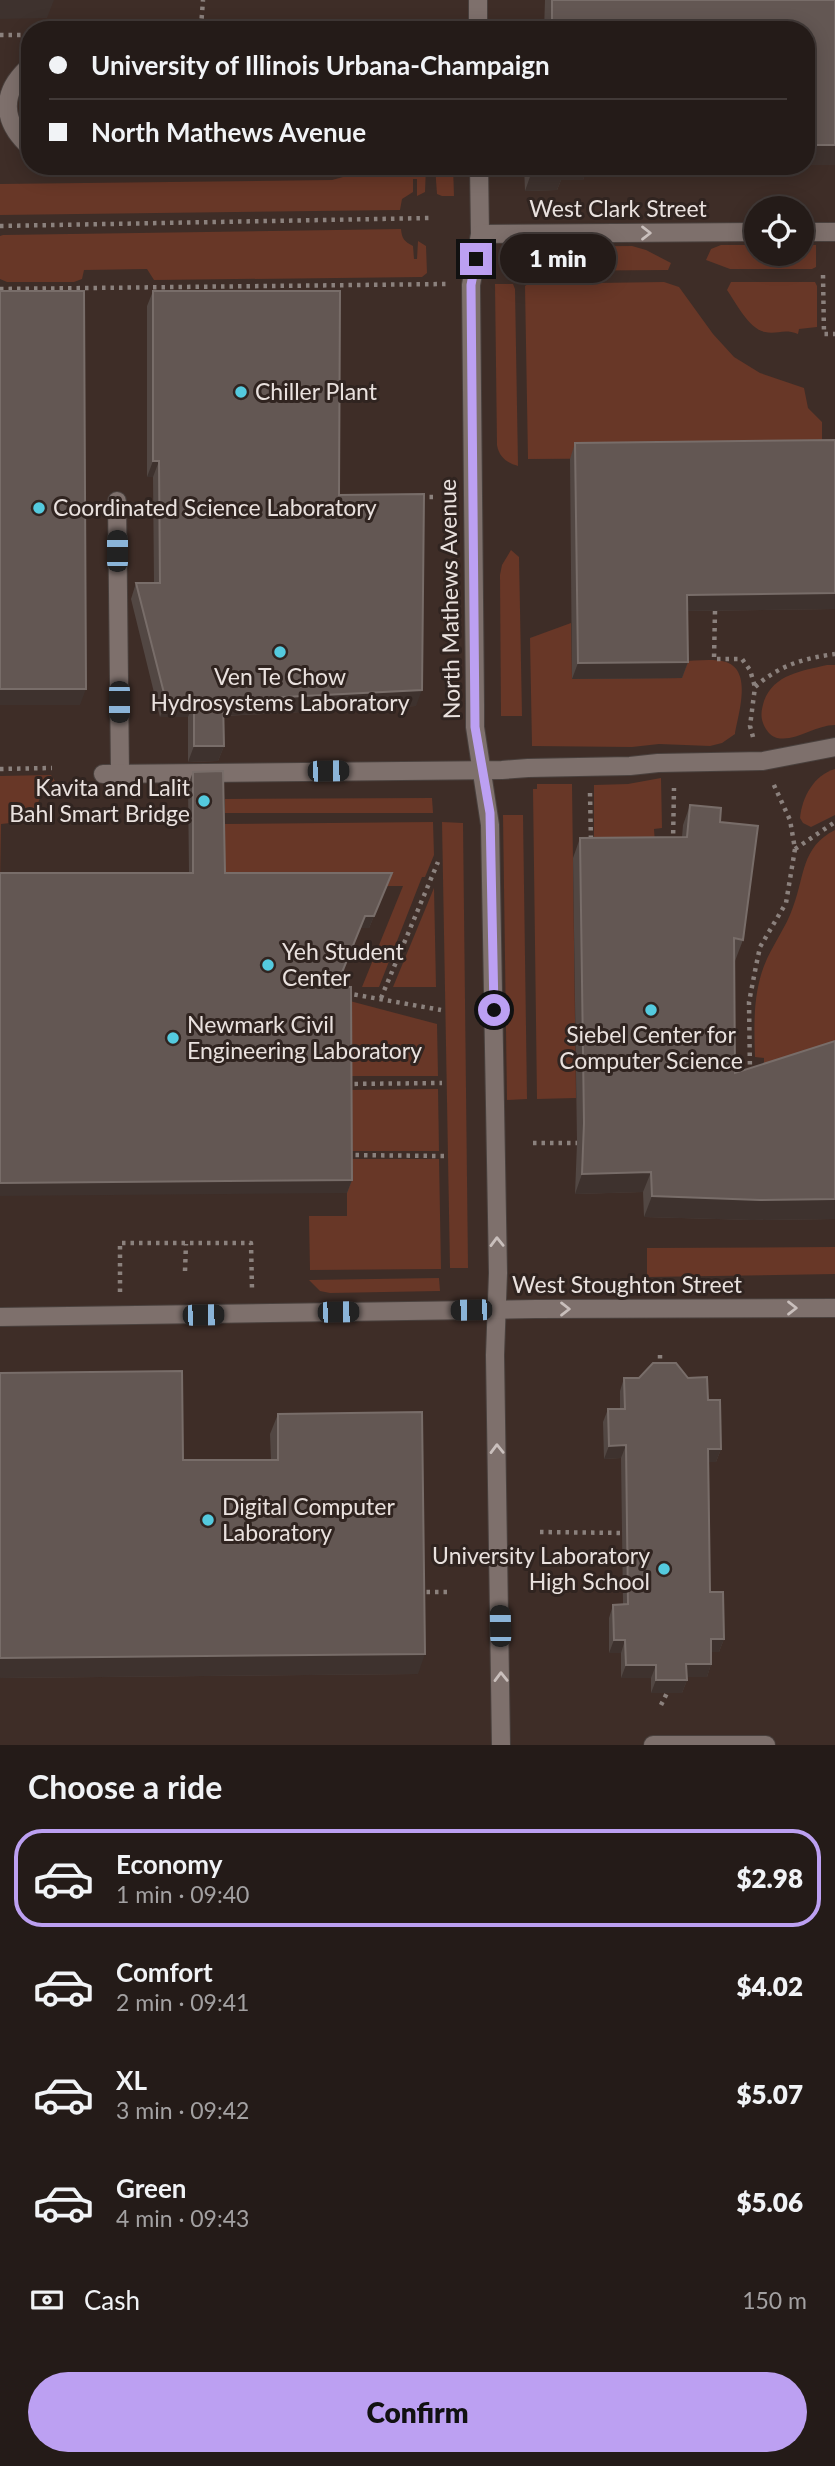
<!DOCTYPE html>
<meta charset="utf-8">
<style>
:root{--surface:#241b18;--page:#302825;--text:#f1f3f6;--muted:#a3a1a2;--line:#413937;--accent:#bca0f2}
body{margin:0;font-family:Lato,sans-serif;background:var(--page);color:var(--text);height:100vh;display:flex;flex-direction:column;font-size:26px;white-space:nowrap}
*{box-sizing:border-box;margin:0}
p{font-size:23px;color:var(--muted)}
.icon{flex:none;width:38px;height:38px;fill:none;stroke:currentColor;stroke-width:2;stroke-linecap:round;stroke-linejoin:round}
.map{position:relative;height:1745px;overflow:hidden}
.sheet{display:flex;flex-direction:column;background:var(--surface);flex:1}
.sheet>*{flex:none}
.banner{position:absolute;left:21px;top:21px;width:794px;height:154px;border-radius:28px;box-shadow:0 4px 18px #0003,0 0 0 2px var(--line);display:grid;align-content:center;height:154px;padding:0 28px;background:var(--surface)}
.buttons{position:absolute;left:744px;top:196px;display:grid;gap:14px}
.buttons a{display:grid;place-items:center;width:70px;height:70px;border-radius:50%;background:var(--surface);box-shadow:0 4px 18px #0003,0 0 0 2px var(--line);font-size:35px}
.end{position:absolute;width:32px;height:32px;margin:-16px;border:9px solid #bca0f2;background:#111;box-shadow:0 0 0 4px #111}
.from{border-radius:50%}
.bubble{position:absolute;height:49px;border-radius:24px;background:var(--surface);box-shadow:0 4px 18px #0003,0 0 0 2px var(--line);font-size:23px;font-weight:800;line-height:49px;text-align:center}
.car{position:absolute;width:21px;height:42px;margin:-21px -10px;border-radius:9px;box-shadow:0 0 5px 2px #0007;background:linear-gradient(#222 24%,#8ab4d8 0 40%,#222 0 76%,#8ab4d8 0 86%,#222 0)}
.banner b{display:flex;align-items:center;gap:24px;height:66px;font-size:26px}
.banner b+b{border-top:2px solid var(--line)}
.banner i{width:18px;height:18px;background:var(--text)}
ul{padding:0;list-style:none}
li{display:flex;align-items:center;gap:21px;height:98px;margin:0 14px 10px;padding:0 14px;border:4px solid transparent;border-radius:28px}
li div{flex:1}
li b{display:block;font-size:26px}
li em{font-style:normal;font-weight:800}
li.active{border-color:var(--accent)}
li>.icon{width:63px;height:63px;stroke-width:1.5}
h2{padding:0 28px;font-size:32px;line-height:84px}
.pay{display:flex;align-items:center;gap:18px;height:77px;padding:0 28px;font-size:26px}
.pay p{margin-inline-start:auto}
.primary-button{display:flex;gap:14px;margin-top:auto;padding:14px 28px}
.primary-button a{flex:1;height:80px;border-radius:42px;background:var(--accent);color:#111;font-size:28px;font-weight:800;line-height:80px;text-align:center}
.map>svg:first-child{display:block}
</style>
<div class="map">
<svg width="835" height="1745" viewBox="0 0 835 1745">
<rect width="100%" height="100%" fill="#302420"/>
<path fill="#3e2d27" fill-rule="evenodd" d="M 0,0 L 835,0 L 835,1745 L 0,1745 ZM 30,30 L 807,30 L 807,166 L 30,166 ZM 756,208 L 802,208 L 802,254 L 756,254 Z"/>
<g fill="#683727">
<path d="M 365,166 L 426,166 L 425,192 L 417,196 L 417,179 L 413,179 L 413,192 L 402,199 L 400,210 L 0,215 L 0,184 L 332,180 L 354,174 Z"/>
<path d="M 435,166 L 453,166 L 454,196 L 442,196 L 437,194 Z"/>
<path d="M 401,229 C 402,239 404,241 413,246 L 414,259 L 417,259 L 418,241 L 426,246 L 427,273 L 422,277 L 154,280 L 147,269 L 84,270 L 82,279 L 74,282 L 7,282 L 0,279 L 0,236 L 3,235 Z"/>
<path d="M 721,245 L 756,245 L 756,254 L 802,254 L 802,245 L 816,245 L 816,267 L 812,269 L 730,269 L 706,260 L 711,249 Z"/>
<path d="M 632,246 L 646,250 L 671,263 L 668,270 L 529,271 L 524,266 L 524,247 Z"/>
<path d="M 664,282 L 679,287 L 713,334 L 734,357 L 760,373 L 804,388 L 808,408 L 822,422 L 822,457 L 528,459 L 525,286 L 528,284 Z"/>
<path d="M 731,282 L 815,282 L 817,286 L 817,327 L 799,329 L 798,334 C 783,328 777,335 765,332 C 749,329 736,303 727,290 Z"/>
<path d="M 495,284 L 513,284 L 515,289 L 518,466 C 507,463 499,457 497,445 Z"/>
<path d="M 511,550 L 519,557 L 522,716 L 501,716 L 500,575 L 502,565 Z"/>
<path d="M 571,623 L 572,679 L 681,678 L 681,661 C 695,661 713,658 726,662 C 753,671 738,715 735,734 L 722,743 L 710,746 L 659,744 L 632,747 L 532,746 L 530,638 Z"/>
<path d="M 827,665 L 835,665 L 835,725 C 815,725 796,742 777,738 C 770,736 765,729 763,723 C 760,715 762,708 764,701 C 774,674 802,671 827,665 Z"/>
<path d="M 835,769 L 835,815 L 811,827 L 803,823 L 800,818 C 802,797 814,775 835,769 Z"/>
<path d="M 51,775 L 55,781 C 38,789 40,807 29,821 L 1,824 L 0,886 L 0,776 Z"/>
<path d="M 661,778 L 662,828 L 654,829 L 655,844 L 594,843 L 594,785 L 628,784 Z"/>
<path d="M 537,784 L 572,784 L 576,1098 L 537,1099 L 533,789 L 537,789 Z"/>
<path d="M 432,798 L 433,813 L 225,813 L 225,799 Z"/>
<path d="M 503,815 L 523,815 L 527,1099 L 507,1100 Z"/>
<path d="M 433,822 L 434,855 L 425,877 L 422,877 L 379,987 L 362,987 L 403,886 L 225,886 L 225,824 Z"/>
<path d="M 442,822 L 463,823 L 468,1268 L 450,1268 Z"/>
<path d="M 835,830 L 835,1059 L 764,1084 L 764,1058 L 755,1057 C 754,1026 753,995 764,966 C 772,945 786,928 793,907 C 805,876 801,847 835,830 Z"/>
<path d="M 434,888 L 436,987 L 393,987 Z"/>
<path d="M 346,1000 L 437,1024 L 438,1076 L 346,1076 Z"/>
<path d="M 438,1089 L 439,1151 L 347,1151 L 346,1090 Z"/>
<path d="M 347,1159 L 439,1159 L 441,1269 L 310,1270 L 309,1216 L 347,1216 Z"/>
<path d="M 835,1247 L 835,1274 L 647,1277 L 647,1248 Z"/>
<path d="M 439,1278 L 440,1291 L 330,1293 L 320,1291 L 309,1280 Z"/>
</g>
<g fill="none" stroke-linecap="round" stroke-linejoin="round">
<g stroke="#49403d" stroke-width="20">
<g id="minor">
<path d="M 478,0 L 478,30"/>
<path d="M 30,66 C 0,92 1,121 30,147"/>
<path d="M 479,166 L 480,234 L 471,285 L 475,704 L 475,727 L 490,825 L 498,1273 L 495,1355 L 501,1745"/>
<path d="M 802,232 L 835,232"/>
<path d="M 480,234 L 756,232"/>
<path d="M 117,501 L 120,773"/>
<path d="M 103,774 L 502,770 L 528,768 L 630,766 L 658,763 L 763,761 L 835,747"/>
<path d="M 0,1317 L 536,1309 L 835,1308"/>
<path d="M 653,1745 L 766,1745"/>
</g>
</g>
<g stroke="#8b817d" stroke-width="4.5" stroke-dasharray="3.5 5" stroke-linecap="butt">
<path d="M 201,27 L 203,0"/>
<path d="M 152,30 L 201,27 L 339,30"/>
<path d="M 339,30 L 429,27"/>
<path d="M 0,35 L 30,35"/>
<path d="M 0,226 L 431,218"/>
<path d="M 823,275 L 824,334 L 835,334"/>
<path d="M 0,289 L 446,284"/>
<path d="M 421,497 L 437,497"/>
<path d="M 715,611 L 714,659 L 742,659 L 750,670 L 755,687"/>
<path d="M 753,737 L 750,726 L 755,687 C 778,666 804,658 835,654"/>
<path d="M 0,769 L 52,768"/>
<path d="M 590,793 L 591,843"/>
<path d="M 673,842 L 674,788"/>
<path d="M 795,849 L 835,822"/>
<path d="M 346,993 L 441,1010"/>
<path d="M 381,998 L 438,862"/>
<path d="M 750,1073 L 749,1002 L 756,966 L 760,947 L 786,903 L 795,849 L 790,820 L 773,783"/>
<path d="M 346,1084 L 442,1083"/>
<path d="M 533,1143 L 577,1143"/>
<path d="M 347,1155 L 444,1156"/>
<path d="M 185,1271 L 186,1244"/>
<path d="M 120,1292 L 120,1243 L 251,1243 L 252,1289"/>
<path d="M 660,1355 L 660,1368"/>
<path d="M 540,1532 L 622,1533"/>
<path d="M 418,1592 L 449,1592"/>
<path d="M 661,1705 L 667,1693"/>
</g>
<use href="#minor" stroke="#7e706c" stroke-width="18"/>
</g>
<g fill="#524743">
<path d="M 545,0 L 835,0 L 835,165 L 807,165 L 807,30 L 544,30 Z"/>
<path d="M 524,166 L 588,166 L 583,180 L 561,180 L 557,190 L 525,191 Z"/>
<path d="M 153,291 L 339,495 L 416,706 L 224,716 L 224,746 L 218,761 L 188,762 L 188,717 L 160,717 L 131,599 L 136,583 L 154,583 L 153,477 L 147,477 L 147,306 Z"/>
<path d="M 835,440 L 835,609 L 687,611 L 688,662 L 682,678 L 572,679 L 570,459 L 575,443 Z"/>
<path d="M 193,772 L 225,873 L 392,873 L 369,928 L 360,928 L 336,987 L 352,1180 L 347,1193 L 189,873 L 188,785 Z"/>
<path d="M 690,805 L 720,822 L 743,940 L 735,961 L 734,960 L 735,1073 L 835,1041 L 835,1219 L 753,1220 L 644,1217 L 643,1192 L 575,1194 L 577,1143 L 573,858 L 580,838 L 682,837 L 683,825 Z"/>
<path d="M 0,1373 L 183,1460 L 271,1460 L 270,1434 L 278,1414 L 418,1674 L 0,1678 Z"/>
<path d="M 624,1378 L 708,1400 L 721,1449 L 716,1462 L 709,1462 L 710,1592 L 724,1639 L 719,1652 L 711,1652 L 711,1664 L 707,1677 L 687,1677 L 687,1680 L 682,1693 L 651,1693 L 651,1678 L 621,1678 L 621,1653 L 609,1653 L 609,1618 L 613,1605 L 623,1604 L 621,1458 L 604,1459 L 603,1422 L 608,1409 L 620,1409 L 620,1391 Z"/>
</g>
<g fill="#3e322e">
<path d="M 0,0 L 54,0 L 47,18 L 0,19 Z"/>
<rect x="807" y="145" width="28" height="20"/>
<path d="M 562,166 L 588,166 L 583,180 L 561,180 L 557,190 L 525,191 L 532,171 Z"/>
<path d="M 153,461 L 159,461 L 153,477 L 147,477 Z"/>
<path d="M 835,593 L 835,609 L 681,611 L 687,595 Z"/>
<path d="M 688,662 L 682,678 L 572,679 L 578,663 Z"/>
<path d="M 0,689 L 86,689 L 80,705 L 0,705 Z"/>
<path d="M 422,690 L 416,706 L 218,716 L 223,700 Z"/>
<path d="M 166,701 L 194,701 L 188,717 L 160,717 Z"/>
<path d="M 194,746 L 224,746 L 218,761 L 188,762 Z"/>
<path d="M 392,873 L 369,928 L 360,928 L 365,916 Z"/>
<path d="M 651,1172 L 643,1192 L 575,1194 L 582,1174 Z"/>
<path d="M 352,1180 L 347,1193 L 0,1196 L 0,1183 Z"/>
<path d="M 652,1196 L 835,1199 L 835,1219 L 753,1220 L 644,1217 Z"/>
<path d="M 626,1445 L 621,1458 L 604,1459 L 609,1446 Z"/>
<path d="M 708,1449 L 721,1449 L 716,1462 L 704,1462 Z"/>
<path d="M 711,1639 L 724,1639 L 719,1652 L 707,1652 Z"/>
<path d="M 614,1640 L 625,1640 L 621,1653 L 609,1653 Z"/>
<path d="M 425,1654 L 418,1674 L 0,1678 L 0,1658 Z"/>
<path d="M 686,1664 L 711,1664 L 707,1677 L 682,1677 Z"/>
<path d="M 626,1665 L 656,1665 L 651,1678 L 621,1678 Z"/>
<path d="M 656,1680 L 687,1680 L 682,1693 L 651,1693 Z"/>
</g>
<g fill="#635753" stroke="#786d69" stroke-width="2">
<path d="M 552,0 L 835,0 L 835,145 L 807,145 L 807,30 L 552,30 Z"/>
<path d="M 532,166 L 564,166 L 565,170 L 532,171 Z"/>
<path d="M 0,291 L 84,291 L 86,689 L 0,689 Z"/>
<path d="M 153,291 L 340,291 L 339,495 L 424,494 L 422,690 L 223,700 L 224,746 L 194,746 L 194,701 L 166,701 L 136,583 L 160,583 L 159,461 L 153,461 Z"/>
<path d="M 835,440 L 835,593 L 687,595 L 688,662 L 578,663 L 575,443 Z"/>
<path d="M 223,771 L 225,873 L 392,873 L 374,916 L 365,916 L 336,987 L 351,987 L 352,1180 L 0,1183 L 0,873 L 193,873 L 193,772 Z"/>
<path d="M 690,805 L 721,808 L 720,822 L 758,826 L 743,940 L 734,938 L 735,1073 L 835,1041 L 835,1199 L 760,1200 L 652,1196 L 651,1172 L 582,1174 L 584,1123 L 580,838 L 687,837 Z"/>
<path d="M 653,1363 L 676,1363 L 688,1378 L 707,1377 L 708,1400 L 720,1400 L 721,1449 L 708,1449 L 710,1592 L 723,1592 L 724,1639 L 711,1639 L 711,1664 L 686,1664 L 687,1680 L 656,1680 L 656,1665 L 626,1665 L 625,1640 L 614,1640 L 613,1605 L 628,1604 L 626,1445 L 609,1446 L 608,1409 L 625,1409 L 624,1378 L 639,1378 Z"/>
<path d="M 182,1371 L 183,1460 L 278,1460 L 278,1414 L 422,1412 L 425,1654 L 0,1658 L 0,1373 Z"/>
</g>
<defs><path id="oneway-chevron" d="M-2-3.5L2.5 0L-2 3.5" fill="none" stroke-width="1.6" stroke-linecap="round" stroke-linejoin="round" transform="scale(1.75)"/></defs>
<g stroke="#c9bfbc">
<use href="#oneway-chevron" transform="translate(646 233)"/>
<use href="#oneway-chevron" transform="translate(497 1242) rotate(-91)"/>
<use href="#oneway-chevron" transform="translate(792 1308)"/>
<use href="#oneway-chevron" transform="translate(565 1309)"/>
<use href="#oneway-chevron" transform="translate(497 1449) rotate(-91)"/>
<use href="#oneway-chevron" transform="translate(501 1677) rotate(-91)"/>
</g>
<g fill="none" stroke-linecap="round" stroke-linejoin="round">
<path stroke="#bca0f2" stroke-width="9" d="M 476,259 L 471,285 L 475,727 L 490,813 L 494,1010"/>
</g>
<g fill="#54cade" stroke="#302420" stroke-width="2.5">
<circle cx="241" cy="392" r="7"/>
<circle cx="39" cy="508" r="7"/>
<circle cx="280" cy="652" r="7"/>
<circle cx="204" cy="801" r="7"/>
<circle cx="268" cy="965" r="7"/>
<circle cx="651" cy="1010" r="7"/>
<circle cx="173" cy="1038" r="7"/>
<circle cx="208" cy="1520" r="7"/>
<circle cx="664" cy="1569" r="7"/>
</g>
<g text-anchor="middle" stroke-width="6" stroke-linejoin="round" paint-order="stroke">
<g font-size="23" fill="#e9e1de" stroke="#302420">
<text x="618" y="217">West Clark Street</text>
<text transform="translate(450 599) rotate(-91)" y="8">North Mathews Avenue</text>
<text x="627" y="1293">West Stoughton Street</text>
</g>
<g font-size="23" fill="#e9e1de" stroke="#302420" text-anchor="start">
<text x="255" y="400">Chiller Plant</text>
<text x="53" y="516">Coordinated Science Laboratory</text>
<text x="280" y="685" text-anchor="middle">Ven Te Chow<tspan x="280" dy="26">Hydrosystems Laboratory</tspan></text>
<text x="190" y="796" text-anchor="end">Kavita and Lalit<tspan x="190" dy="26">Bahl Smart Bridge</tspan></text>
<text x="282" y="960">Yeh Student<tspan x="282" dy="26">Center</tspan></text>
<text x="187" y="1033">Newmark Civil<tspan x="187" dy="26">Engineering Laboratory</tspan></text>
<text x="651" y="1043" text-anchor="middle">Siebel Center for<tspan x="651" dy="26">Computer Science</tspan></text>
<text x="222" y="1515">Digital Computer<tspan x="222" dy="26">Laboratory</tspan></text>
<text x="650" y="1564" text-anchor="end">University Laboratory<tspan x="650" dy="26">High School</tspan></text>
</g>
</g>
</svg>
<div class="buttons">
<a><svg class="icon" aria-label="locate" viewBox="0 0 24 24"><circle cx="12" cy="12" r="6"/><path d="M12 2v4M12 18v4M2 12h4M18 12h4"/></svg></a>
</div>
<i class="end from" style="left:494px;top:1010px"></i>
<i class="end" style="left:476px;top:259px"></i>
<div class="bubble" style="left:500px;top:234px;width:116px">1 min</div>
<i class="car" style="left:117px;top:551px;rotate:0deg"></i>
<i class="car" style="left:119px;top:702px;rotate:180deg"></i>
<i class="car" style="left:328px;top:771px;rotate:89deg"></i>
<i class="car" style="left:471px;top:1310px;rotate:269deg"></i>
<i class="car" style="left:338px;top:1312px;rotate:89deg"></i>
<i class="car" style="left:203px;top:1315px;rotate:89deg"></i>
<i class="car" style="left:500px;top:1626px;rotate:359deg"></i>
<div class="banner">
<b><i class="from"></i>University of Illinois Urbana-Champaign</b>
<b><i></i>North Mathews Avenue</b>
</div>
</div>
<section class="sheet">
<h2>Choose a ride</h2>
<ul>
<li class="active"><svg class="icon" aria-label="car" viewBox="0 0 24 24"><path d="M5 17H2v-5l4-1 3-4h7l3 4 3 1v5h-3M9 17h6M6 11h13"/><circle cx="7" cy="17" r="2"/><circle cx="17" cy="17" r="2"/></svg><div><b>Economy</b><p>1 min · 09:40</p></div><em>$2.98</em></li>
<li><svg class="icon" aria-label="car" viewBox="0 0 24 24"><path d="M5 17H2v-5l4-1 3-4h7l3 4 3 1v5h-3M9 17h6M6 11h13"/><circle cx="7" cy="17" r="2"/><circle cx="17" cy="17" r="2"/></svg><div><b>Comfort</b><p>2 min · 09:41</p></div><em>$4.02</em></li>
<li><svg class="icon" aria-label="car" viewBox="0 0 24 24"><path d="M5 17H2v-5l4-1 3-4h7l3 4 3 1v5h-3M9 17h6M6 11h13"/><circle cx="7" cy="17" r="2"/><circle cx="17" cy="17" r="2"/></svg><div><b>XL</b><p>3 min · 09:42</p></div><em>$5.07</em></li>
<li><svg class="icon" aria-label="car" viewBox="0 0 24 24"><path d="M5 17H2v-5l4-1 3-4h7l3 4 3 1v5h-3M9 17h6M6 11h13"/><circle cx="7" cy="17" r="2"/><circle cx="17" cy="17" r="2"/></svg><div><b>Green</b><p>4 min · 09:43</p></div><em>$5.06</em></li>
</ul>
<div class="pay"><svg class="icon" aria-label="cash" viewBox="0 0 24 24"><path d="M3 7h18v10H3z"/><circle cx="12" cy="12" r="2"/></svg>Cash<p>150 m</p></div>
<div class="primary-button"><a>Confirm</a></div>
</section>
